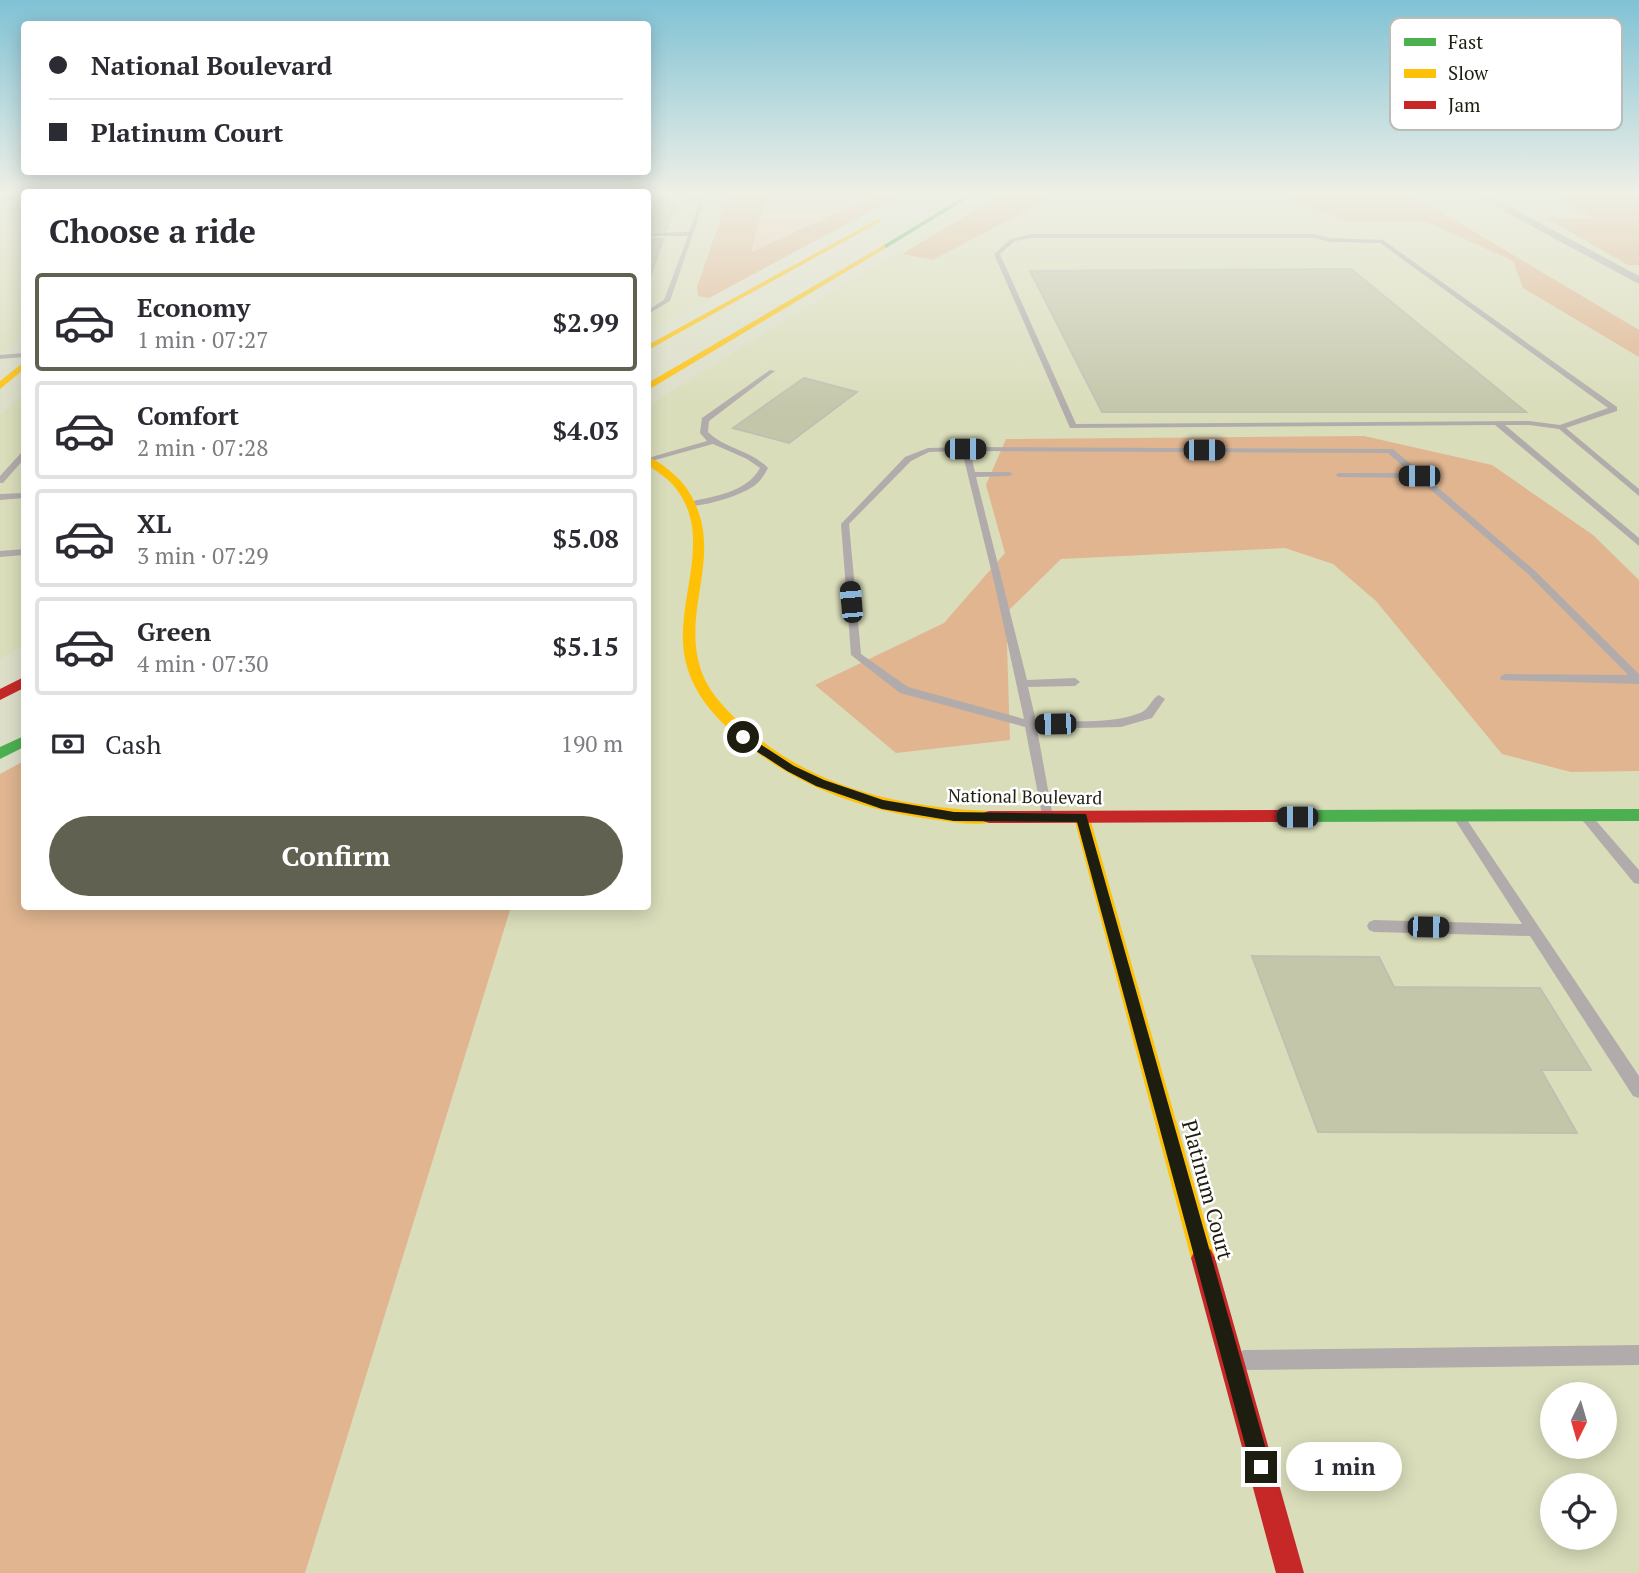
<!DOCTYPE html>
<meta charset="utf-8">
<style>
:root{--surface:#fff;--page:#f7f7f7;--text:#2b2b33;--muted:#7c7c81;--line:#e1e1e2;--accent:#606150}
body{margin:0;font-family:"PT Serif",serif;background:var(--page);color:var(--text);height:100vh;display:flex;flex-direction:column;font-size:26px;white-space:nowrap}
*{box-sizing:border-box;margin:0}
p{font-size:23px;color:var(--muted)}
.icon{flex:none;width:38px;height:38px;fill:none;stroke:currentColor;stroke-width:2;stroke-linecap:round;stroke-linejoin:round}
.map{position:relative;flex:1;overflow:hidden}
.side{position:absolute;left:21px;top:189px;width:630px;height:721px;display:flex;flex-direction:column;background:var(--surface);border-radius:7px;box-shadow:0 4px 18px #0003}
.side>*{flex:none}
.top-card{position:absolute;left:21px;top:21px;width:630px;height:154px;border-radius:7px;box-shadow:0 4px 18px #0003;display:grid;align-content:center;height:154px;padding:0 28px;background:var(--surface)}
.needle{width:46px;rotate:185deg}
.tools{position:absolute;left:1540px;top:1382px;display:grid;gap:14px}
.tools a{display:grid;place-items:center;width:77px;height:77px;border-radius:50%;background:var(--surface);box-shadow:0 4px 18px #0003;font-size:35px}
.end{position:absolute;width:32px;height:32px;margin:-16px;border:9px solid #1e1e10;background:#fff;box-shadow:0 0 0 4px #fff}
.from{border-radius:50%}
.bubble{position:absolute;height:49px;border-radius:24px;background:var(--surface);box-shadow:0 4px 18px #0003;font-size:23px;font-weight:600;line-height:49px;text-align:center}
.car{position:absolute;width:21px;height:42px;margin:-21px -10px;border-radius:9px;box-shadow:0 0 5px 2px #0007;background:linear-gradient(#222 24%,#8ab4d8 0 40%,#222 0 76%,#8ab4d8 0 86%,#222 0)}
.top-card b{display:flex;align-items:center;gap:24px;height:66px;font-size:26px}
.top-card b+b{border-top:2px solid var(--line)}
.top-card i{width:18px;height:18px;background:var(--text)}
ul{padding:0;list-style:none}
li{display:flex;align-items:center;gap:21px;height:98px;margin:0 14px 10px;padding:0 14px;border:4px solid var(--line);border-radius:7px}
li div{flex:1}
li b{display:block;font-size:26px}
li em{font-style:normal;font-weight:600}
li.selected{border-color:var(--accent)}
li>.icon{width:63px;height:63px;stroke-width:1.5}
h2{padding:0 28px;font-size:32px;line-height:84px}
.pay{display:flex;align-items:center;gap:18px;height:77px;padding:0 28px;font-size:26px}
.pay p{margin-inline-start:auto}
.button{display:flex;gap:14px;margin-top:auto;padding:14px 28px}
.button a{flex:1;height:80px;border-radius:42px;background:var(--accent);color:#fff;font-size:28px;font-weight:600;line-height:80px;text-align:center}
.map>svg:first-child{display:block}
</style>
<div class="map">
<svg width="1639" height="1573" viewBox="0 0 1639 1573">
<rect width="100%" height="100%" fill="#dcdec8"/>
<g fill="#daddba" fill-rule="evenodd">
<path d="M 0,192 L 202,192 L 24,192 L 24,336 L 0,356 Z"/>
<path d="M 243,192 L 735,192 L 708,300 L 648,331 L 648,192 Z"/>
<path d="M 993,192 L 1546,192 L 1597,219 L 1548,219 L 1628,265 L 1639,265 L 1639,1573 L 305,1573 L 511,907 L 648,906 L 648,406 ZM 1552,1395 L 1605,1395 L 1605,1447 L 1552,1447 ZM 1552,1486 L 1605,1486 L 1605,1538 L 1552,1538 Z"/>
<path d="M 24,394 L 24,646 L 0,659 L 0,416 Z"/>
</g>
<path fill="#eeceb1" d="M 786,192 L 873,193 L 873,197 L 750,252 C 758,230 760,198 786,192 Z"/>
<g fill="#e0b590">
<path d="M 730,192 L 819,192 L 776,195 L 762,210 L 751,252 L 873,197 L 873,193 L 855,192 L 909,194 L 871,211 L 709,298 L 698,296 L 697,287 Z"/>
<path d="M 1005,192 L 1401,192 L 1456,221 L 1639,330 L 1639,357 L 1523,288 L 1513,261 L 1427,222 L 1346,221 L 1283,198 L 1194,194 L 1083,195 L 1048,199 L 933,260 L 902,254 Z"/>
<path d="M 1546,192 L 1639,192 L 1639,265 L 1628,265 L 1546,218 L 1596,218 Z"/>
<path d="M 1364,436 L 1492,465 L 1593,535 L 1639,580 L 1639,771 L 1571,772 L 1502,754 L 1376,601 L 1333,564 L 1285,548 L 1061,559 L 1006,613 L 1010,740 L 896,753 L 815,685 L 944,623 L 1005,553 L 986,485 L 1006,439 Z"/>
<path d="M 24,761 L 24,906 L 511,907 L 305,1573 L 0,1573 L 0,774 Z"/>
</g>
<g fill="#c4c6aa" stroke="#bfc0af" stroke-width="2">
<path d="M 648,199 L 678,200 L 667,230 L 648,231 Z"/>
<path d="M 648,239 L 663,239 L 651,274 L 648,273 Z"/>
<path d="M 1351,269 L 1526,412 L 1102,412 L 1030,271 Z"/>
<path d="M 804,378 L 857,392 L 789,443 L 733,428 Z"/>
<path d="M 1252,956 L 1379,957 L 1394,987 L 1540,988 L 1591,1070 L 1541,1070 L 1577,1133 L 1318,1132 Z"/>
</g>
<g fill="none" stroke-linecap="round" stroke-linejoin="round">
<g fill="#b1acab" fill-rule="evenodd">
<path d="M 646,192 C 666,192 688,188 704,202 L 670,301 L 648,314 L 648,310 L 664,300 L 688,236 L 648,236 L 648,233 L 689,232 L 699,202 L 684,195 L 648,194 Z"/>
<path d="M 1031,234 L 1314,234 L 1331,238 L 1383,240 L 1617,407 L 1617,411 L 1566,428 L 1639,489 L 1639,496 L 1559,429 L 1529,425 L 1505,425 L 1639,538 L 1639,546 L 1495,425 L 1070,428 L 994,254 L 1011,239 ZM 1031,238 L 1314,238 L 1331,242 L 1380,243 L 1608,408 L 1560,425 L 1529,421 L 1076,424 L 1000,254 L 1015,241 Z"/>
<path d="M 24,353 L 24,357 L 0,359 L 0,355 Z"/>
<path d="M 770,370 L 775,371 L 709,421 L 708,432 C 725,449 751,450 768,468 C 764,475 761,481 754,486 C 740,496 706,506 689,506 L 689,502 C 714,496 746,493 760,468 L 747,459 L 713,444 L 648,462 L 648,458 L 707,441 L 700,433 L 702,418 Z"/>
<path d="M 965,447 L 1393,449 L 1534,570 L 1639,674 L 1639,684 L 1501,680 L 1500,678 L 1501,676 L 1505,674 L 1628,675 L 1528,574 L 1417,478 L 1339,477 L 1335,475 L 1339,473 L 1411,473 L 1388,453 L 970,451 L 975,472 L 1009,472 L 1013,474 L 1009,476 L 976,477 L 1027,680 L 1075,678 L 1080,682 L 1075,686 L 1028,687 L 1036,721 C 1068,720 1110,725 1140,713 C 1149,710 1151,699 1159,695 L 1165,699 L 1152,718 L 1121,727 L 1037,729 L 1053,817 L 1051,820 L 1043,820 L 1025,727 L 900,693 L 851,655 L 841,524 L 905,457 L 928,448 ZM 962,451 L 995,586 L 1024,719 L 908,687 L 861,654 L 849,524 L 911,461 L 929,452 Z"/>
<path d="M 21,453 L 24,453 L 24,459 L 3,483 L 0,483 L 0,476 Z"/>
<path d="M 24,493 L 24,498 L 0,500 L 0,494 Z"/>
<path d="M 24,549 L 24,555 L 0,557 L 0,551 Z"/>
<path d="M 1459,812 L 1463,814 L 1639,1076 L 1639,1098 L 1633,1096 L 1530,936 L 1374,932 L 1369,930 L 1367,926 L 1369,922 L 1374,920 L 1522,924 L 1455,820 L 1453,817 L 1455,814 Z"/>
<path d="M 1587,813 L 1591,815 L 1639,870 L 1639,884 L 1634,883 L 1583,821 L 1581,818 L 1583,815 Z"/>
<path d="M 1639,1345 L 1639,1365 L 1244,1370 L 1237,1367 L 1234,1360 L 1237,1353 L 1244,1350 Z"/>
</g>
<path fill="#b1acab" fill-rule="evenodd" d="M 1476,192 L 1482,192 L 1639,276 L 1639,284 L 1476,196 Z"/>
<g fill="#4caf50" fill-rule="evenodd">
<path d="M 971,192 L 978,192 L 886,248 L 881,247 Z"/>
<path d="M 24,736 L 24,747 L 0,759 L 0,747 Z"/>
<path d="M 1639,809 L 1639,821 L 1297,822 L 1291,820 L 1289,816 L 1291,812 L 1297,810 Z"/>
</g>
<g fill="#ffc107" fill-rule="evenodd">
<path d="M 878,219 L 883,220 L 648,350 L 648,345 Z"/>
<path d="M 884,245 L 886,248 L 648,390 L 648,383 Z"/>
<path d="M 24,362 L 24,369 L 0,389 L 0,381 Z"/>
<path d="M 648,457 C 661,462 676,475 685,486 C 729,549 681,603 700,667 C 707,691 726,710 744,726 C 812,788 899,807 989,811 L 995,813 L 997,817 L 995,821 C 978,827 954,822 937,820 C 860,811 787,783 730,730 C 712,714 695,693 688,670 C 667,609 720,539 673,485 C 666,477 656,471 648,465 Z"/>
<path d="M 1082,812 L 1088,814 L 1090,818 L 1215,1258 L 1211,1266 L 1203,1270 L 1195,1266 L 1191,1258 L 1074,818 L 1076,814 Z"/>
</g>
<g fill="#c62828" fill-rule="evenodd">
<path d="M 24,677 L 24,688 L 0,700 L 0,689 Z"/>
<path d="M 1297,810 L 1303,812 L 1305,816 L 1303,820 L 1297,822 L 989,823 L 983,821 L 981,817 L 983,813 L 989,811 Z"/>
<path d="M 1203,1246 L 1211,1250 L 1215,1258 L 1304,1573 L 1276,1573 L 1191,1258 L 1195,1250 Z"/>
</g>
</g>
<linearGradient id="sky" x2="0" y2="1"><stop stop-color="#80c2d5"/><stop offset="0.47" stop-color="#eff0e6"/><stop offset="1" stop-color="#eff0e6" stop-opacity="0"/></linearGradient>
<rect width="1639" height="412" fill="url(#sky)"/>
<path fill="#1e1e10" d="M 743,733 L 794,766 L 824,780 L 883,800 L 954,812 L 1086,814 L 1271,1467 L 1268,1474 L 1261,1476 L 1254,1474 L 1251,1467 L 1077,822 L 954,821 L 882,809 L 816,786 L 787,771 L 739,740 L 738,737 Z"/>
<g text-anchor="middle" stroke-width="5" stroke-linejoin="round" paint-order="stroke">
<g font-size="18" fill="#1e1e10" stroke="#fff">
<text transform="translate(1025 797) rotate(1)" y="6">National Boulevard</text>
</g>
<g font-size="21" fill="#1e1e10" stroke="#fff">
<text transform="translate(1207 1190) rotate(75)" y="7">Platinum Court</text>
</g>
</g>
<rect x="1390" y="18" width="232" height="112" rx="10" fill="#fff" stroke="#bcbcb7" stroke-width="2"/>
<rect x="1404" y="38" width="32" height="8" fill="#4caf50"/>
<rect x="1404" y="69" width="32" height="9" fill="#ffc107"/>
<rect x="1404" y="101" width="32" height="8" fill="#c62828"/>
<g font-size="19" fill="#1e1e10">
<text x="1448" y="49">Fast</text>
<text x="1448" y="80">Slow</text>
<text x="1448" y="112">Jam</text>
</g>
</svg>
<div class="tools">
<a><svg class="needle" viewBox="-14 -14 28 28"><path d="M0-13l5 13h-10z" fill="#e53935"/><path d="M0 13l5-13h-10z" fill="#7c7c81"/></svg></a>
<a><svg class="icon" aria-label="locate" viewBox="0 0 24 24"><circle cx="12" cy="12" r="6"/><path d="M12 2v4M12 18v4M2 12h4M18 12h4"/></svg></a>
</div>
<i class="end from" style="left:743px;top:737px"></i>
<i class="end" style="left:1261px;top:1467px"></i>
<div class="bubble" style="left:1286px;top:1442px;width:116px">1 min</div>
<i class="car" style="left:965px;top:449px;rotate:90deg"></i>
<i class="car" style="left:1204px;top:450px;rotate:90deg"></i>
<i class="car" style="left:1419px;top:476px;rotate:270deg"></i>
<i class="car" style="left:851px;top:602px;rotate:355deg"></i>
<i class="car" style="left:1055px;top:724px;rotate:269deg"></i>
<i class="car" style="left:1297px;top:817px;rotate:270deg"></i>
<i class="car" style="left:1428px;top:927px;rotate:91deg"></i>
<div class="top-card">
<b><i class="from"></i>National Boulevard</b>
<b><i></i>Platinum Court</b>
</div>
<section class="side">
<h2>Choose a ride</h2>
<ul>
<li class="selected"><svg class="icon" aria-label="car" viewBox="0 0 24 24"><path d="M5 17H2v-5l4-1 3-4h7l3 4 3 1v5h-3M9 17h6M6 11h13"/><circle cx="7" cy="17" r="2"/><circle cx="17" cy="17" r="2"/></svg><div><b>Economy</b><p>1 min · 07:27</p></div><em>$2.99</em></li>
<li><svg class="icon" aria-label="car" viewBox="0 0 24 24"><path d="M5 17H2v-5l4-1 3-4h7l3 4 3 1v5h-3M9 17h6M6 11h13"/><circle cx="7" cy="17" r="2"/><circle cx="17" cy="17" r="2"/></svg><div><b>Comfort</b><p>2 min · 07:28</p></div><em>$4.03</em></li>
<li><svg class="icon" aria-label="car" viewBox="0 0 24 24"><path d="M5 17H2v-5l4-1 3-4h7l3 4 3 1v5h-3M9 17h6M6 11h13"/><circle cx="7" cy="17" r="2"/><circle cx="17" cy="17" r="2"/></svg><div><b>XL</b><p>3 min · 07:29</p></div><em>$5.08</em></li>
<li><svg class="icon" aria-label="car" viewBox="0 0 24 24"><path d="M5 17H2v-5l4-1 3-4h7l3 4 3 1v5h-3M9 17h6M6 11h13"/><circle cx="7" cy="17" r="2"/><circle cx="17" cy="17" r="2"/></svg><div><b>Green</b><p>4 min · 07:30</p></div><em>$5.15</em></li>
</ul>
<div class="pay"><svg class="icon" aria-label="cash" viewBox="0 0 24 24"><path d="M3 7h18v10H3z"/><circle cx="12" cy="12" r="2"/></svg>Cash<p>190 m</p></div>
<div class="button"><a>Confirm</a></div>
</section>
</div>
